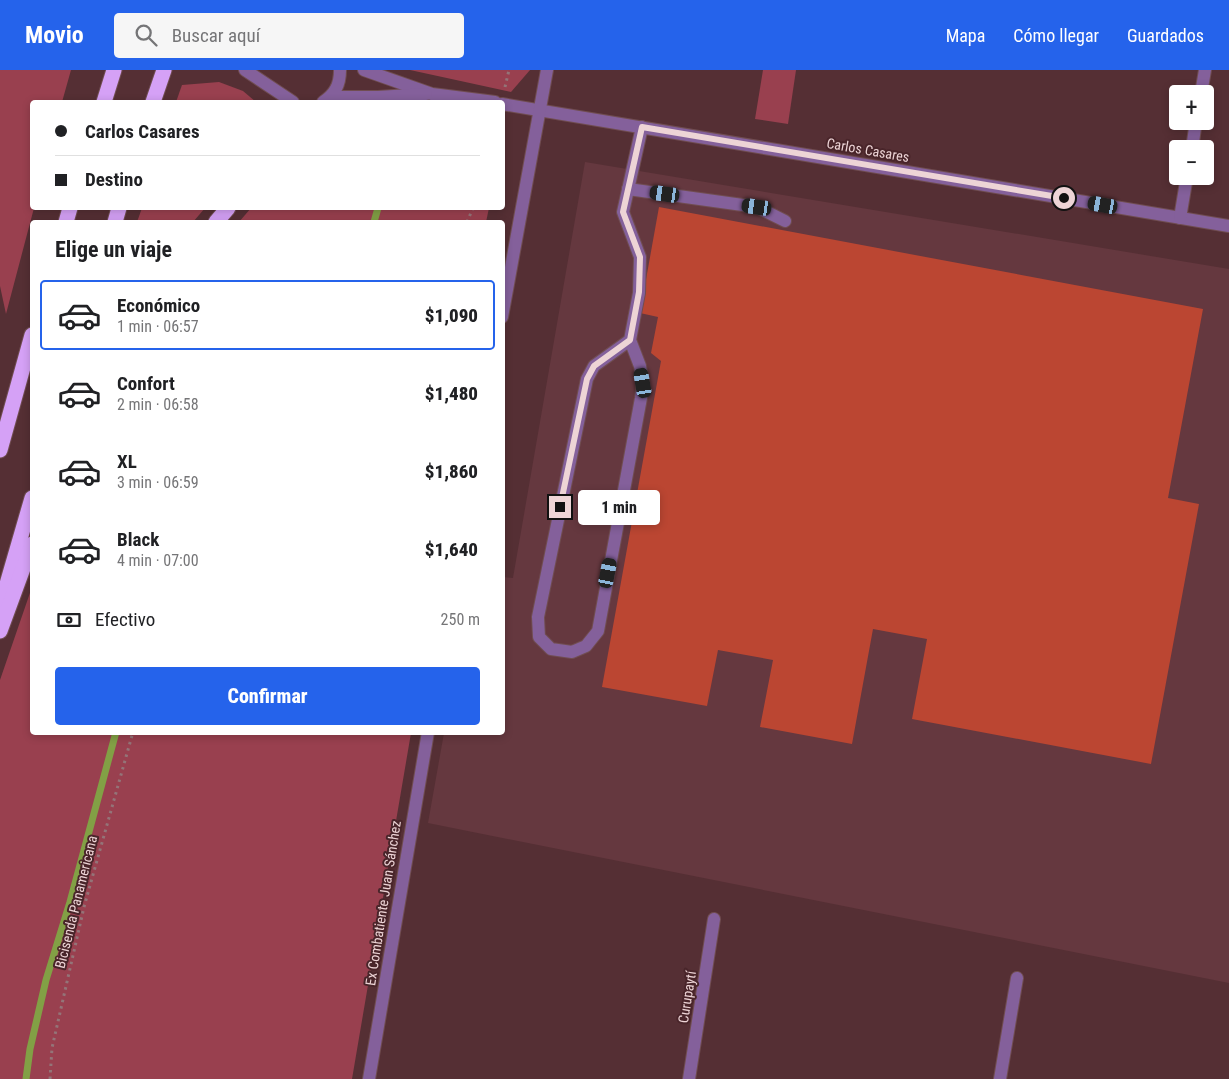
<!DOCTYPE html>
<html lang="es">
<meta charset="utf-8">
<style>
:root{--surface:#fff;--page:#f6f6f6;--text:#202124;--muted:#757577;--line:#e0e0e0;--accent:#2563eb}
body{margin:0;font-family:"Roboto Condensed",sans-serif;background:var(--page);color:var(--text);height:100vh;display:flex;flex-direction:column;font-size:19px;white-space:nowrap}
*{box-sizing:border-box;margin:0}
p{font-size:16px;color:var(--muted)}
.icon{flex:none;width:28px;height:28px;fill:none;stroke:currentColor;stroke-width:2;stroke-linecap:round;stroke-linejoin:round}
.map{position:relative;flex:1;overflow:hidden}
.panel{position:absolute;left:30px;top:150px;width:475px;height:515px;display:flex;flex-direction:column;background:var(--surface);border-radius:5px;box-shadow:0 2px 8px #0003}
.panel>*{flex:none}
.banner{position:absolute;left:30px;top:30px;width:475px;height:110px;border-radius:5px;box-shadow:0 2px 8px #0003;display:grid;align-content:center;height:110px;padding:0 25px;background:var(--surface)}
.controls{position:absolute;left:1169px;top:15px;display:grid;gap:10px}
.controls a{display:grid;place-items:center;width:45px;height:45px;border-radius:5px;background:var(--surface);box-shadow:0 2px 8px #0003;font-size:25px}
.end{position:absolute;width:22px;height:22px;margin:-11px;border:6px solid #edd4d6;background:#111;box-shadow:0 0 0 2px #111}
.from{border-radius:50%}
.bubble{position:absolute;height:35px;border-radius:5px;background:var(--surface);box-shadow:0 2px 8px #0003;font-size:16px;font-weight:800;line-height:35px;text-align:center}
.car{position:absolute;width:15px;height:30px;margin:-15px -8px;border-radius:6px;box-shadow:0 0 4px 1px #0007;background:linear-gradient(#222 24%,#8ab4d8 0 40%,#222 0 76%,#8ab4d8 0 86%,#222 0)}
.banner b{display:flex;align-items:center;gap:18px;height:48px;font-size:19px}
.banner b+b{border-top:1px solid var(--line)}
.banner i{width:12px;height:12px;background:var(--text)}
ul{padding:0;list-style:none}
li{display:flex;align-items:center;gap:15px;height:70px;margin:0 10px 8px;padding:0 15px;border:2px solid transparent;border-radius:5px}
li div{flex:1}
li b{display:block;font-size:19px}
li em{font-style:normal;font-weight:800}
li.current{border-color:var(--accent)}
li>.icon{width:45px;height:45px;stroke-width:1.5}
h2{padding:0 25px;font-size:22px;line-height:60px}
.pay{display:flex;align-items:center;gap:12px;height:55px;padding:0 25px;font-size:19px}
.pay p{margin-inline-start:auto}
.cta{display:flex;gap:10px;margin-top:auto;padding:10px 25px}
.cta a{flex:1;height:58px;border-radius:5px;background:var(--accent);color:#fff;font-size:20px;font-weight:800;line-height:58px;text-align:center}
header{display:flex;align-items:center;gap:30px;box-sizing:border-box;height:70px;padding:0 25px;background:var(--accent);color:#fff}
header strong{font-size:24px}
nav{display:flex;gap:28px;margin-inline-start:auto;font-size:18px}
.search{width:350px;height:45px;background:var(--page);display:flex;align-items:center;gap:12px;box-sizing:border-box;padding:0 18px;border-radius:5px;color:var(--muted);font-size:19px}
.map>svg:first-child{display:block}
</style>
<header>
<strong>Movio</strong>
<div class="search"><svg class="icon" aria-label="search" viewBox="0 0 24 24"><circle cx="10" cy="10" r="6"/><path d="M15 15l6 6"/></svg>Buscar aquí</div>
<nav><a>Mapa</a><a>Cómo llegar</a><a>Guardados</a></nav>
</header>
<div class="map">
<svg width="1229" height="1009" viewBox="0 0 1229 1009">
<rect width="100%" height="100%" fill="#552f34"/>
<path fill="#65383f" d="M 585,92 L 1229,199 L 1229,913 L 428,753 L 444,663 L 502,662 L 503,507 L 513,508 Z"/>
<g fill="#99404f">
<path d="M 0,0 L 71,0 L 62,32 L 32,32 L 32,138 L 34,138 L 6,244 L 0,216 Z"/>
<path d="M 410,0 L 530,0 L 511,22 Z"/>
<path d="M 763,0 L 796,0 L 788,54 L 755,49 Z"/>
<path d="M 219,12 L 243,21 L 256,32 L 176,32 L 182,15 Z"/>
<path d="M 142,138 L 205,138 L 193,152 L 137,152 Z"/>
<path d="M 251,138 L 489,138 L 486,152 L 239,152 Z"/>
<path d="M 32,517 L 32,662 L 411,663 L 352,1009 L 0,1009 L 0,610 Z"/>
</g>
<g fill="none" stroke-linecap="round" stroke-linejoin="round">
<g stroke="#82a045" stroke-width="7">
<path d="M 374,152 L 378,138"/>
<path d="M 26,1009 L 30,979 L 46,910 L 70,832 L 116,662"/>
</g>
</g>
<path fill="#bb4632" d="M 659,137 L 1203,239 L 1168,428 L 1199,434 L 1151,694 L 912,649 L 927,569 L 873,559 L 852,674 L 760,657 L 773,590 L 718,580 L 707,636 L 602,617 L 661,291 L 651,283 L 658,247 L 640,243 Z"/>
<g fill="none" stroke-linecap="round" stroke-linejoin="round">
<g stroke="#704d51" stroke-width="14">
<g id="minor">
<path d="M 245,0 L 293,32"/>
<path d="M 364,0 L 432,24 L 495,32"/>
<path d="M 1201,24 L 1205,0"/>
<path d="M 331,27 L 378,27 L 426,24"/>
<path d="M 323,32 C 335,24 340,15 340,0"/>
<path d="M 502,34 L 1229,156"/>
<path d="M 1192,79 L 1196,51"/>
<path d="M 628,119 L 757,137 L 785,151"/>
<path d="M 1180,148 L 1187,106"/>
<path d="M 502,247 L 547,0"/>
<path d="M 630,270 L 594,296 L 587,309 L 538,547 L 539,567 L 551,579 L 572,582 L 586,576 L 598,561 L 641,328 L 643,313 L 640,296 L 630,270 L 639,223 L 640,187 L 623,142 L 642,57"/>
<path d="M 369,1009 L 428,662"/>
<path d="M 689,1009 L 714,849"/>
<path d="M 1000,1009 L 1017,908"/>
</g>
</g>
<g stroke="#704d51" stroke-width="17">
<g id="highway">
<path d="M 104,32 L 114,0"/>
<path d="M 153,32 L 164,0"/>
<path d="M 66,152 L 70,138"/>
<path d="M 115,152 L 119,138"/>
<path d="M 216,152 L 228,138"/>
<path d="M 0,380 L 32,265"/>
<path d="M 0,538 L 32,428"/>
<path d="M 0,561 L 32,474"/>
</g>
</g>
<g stroke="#947478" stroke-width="3" stroke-dasharray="2.5 4" stroke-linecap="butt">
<path d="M 505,17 L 509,0"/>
<path d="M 467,152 L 473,138"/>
<path d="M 50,1009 L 52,978 L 84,837 L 133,662"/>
</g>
<use href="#minor" stroke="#84609b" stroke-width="12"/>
<use href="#highway" stroke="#d5a1f6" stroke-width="15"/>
</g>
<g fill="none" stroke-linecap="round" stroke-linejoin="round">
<path stroke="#edd4d6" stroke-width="6" d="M 560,437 L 587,309 L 594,296 L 630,270 L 639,222 L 640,187 L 623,142 L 642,57 L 1064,128"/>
</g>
<g text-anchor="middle" stroke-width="4" stroke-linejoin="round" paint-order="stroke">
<g font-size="14" fill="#edd4d6" stroke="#49252a">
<text transform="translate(868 80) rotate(10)" y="5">Carlos Casares</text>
<text transform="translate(76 832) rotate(-76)" y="5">Bicisenda Panamericana</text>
<text transform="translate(383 833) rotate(-81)" y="5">Ex Combatiente Juan Sánchez</text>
<text transform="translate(687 927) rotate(-81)" y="5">Curupaytí</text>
</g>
</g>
</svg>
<div class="controls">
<a>+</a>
<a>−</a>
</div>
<i class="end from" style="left:1064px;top:128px"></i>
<i class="end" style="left:560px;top:437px"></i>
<div class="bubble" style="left:578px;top:420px;width:82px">1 min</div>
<i class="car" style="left:665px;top:124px;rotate:278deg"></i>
<i class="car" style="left:1103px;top:135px;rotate:280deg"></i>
<i class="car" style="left:757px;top:137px;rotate:278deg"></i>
<i class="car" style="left:643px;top:313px;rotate:350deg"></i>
<i class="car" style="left:608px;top:503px;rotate:11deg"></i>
<div class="banner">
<b><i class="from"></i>Carlos Casares</b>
<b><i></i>Destino</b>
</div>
<section class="panel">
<h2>Elige un viaje</h2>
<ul>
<li class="current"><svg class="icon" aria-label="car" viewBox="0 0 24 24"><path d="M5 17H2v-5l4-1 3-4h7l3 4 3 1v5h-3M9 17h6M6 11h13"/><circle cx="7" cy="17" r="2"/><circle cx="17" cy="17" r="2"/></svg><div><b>Económico</b><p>1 min · 06:57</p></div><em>$1,090</em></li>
<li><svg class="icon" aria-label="car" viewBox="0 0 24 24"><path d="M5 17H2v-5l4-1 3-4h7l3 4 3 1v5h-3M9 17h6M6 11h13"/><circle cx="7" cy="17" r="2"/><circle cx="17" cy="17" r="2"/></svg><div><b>Confort</b><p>2 min · 06:58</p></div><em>$1,480</em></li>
<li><svg class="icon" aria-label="car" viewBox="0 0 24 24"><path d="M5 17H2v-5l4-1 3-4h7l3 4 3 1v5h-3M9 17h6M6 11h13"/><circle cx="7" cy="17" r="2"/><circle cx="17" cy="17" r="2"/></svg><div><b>XL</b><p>3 min · 06:59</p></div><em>$1,860</em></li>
<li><svg class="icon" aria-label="car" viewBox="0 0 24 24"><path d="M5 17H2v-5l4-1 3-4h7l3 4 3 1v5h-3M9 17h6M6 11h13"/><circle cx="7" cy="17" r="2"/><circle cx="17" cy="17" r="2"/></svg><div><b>Black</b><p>4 min · 07:00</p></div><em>$1,640</em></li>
</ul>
<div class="pay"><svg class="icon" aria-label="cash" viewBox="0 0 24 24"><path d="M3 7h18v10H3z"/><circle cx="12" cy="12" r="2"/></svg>Efectivo<p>250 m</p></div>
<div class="cta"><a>Confirmar</a></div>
</section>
</div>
